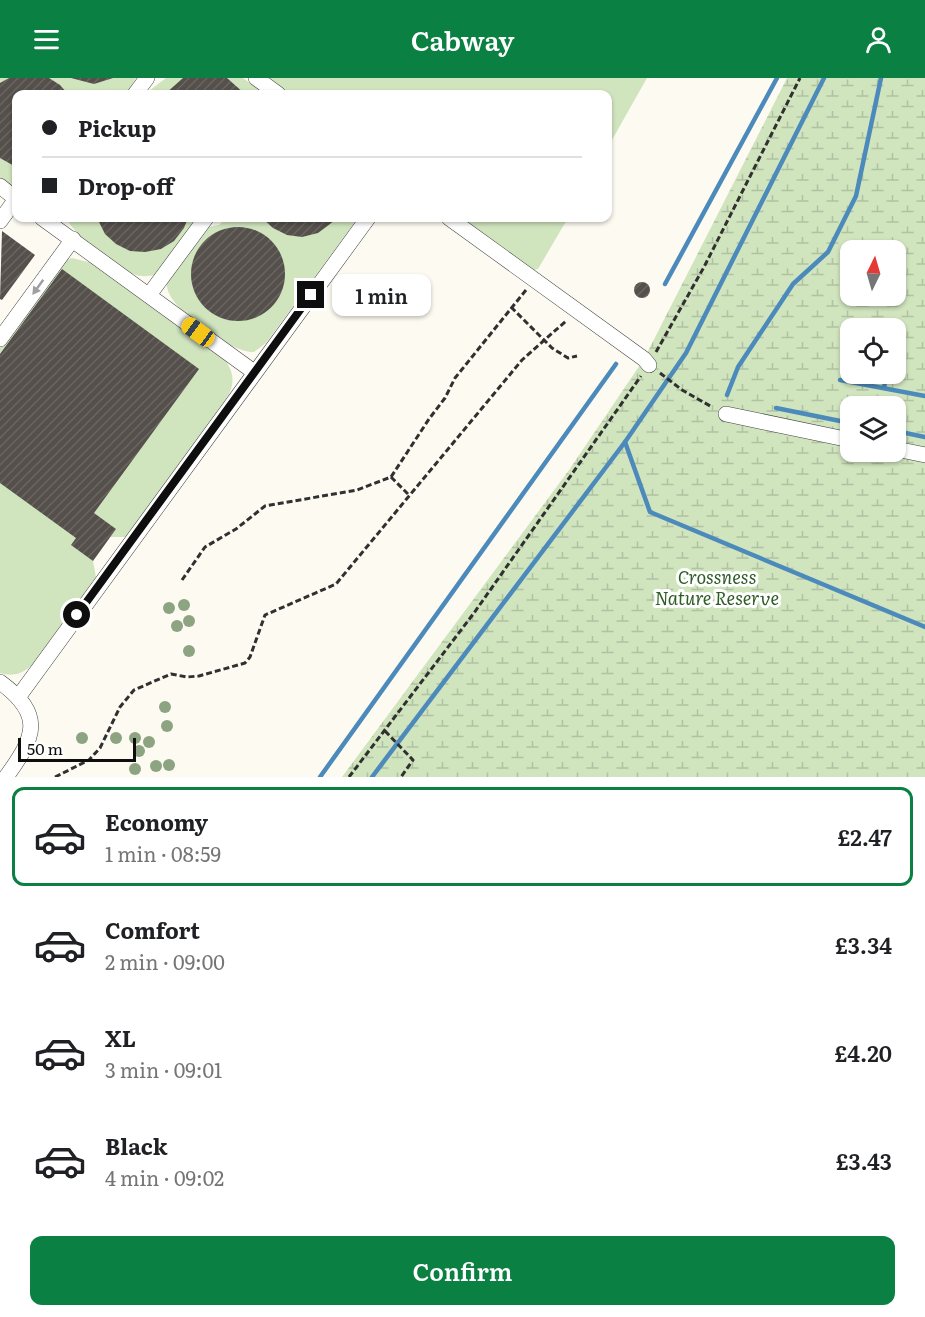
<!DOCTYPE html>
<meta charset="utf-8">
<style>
:root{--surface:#fff;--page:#f6f6f6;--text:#202124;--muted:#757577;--line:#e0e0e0;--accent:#0b8043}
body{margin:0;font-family:Literata,serif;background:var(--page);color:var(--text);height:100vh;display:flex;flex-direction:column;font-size:22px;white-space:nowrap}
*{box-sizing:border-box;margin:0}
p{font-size:20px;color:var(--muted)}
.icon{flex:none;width:33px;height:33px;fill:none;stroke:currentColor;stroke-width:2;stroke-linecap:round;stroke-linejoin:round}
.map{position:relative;height:699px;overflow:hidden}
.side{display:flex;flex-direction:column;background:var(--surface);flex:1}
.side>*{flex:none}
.hud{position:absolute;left:12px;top:12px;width:600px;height:132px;border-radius:12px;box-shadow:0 2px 4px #0004;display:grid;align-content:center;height:132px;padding:0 30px;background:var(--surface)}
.needle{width:39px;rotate:5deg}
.controls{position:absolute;left:840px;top:162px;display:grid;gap:12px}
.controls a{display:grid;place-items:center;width:66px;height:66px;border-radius:12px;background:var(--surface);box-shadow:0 2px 4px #0004;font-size:30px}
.scale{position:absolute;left:18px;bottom:15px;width:118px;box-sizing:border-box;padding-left:6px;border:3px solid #0e0e0e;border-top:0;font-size:16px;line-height:21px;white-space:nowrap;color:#0e0e0e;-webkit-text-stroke:4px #fff;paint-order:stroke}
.end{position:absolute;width:27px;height:27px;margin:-14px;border:8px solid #0e0e0e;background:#fff;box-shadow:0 0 0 3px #fff}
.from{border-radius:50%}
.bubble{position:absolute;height:42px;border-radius:12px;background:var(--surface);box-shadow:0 2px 4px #0004;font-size:20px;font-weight:600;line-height:42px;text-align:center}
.car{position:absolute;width:18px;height:36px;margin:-18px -9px;border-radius:8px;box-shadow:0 0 4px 2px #0007;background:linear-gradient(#f5c518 24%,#345 0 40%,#f5c518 0 76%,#345 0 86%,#f5c518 0)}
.hud b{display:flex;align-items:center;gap:21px;height:57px;font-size:22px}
.hud b+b{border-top:2px solid var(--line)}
.hud i{width:15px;height:15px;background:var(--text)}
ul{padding:10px 0 0;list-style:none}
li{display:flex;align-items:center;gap:18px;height:99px;margin:0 12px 9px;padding:0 18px;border:3px solid transparent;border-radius:12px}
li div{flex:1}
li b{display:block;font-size:22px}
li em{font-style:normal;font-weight:600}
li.active{border-color:var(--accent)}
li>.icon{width:54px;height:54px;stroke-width:1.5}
.button{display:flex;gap:12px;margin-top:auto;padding:12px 30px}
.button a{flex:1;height:69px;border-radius:12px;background:var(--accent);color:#fff;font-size:24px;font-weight:600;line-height:69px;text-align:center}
header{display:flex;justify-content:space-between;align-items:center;height:78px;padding:0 30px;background:var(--accent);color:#fff;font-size:27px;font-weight:600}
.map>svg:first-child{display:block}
</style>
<header><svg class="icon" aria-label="menu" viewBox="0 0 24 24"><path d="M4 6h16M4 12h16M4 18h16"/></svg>Cabway<svg class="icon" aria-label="person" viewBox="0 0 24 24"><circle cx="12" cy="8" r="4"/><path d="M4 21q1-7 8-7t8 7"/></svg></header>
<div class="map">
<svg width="925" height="699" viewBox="0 0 925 699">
<defs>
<pattern id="wetland-marsh" width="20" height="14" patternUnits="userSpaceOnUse" patternTransform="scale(1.5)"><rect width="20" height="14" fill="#d0e4be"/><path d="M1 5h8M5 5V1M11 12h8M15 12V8" fill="none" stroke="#b1c2a2"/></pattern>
<pattern id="building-hatch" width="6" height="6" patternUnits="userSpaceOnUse" patternTransform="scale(1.5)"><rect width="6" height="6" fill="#55504c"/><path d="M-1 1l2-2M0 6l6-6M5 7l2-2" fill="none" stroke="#696561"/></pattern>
</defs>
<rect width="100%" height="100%" fill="#fdfbf1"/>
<g fill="#d0e4be">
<path d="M 0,0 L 136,0 L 126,16 L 16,16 L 16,112 L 0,100 Z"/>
<path d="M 166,0 L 243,0 L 265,16 L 145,16 Z"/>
<path d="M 269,0 L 647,0 L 608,69 L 608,16 L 291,16 Z"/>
<path d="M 67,140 L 196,140 L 197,146 L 155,197 C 148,198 143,199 136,197 C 118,192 72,157 67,140 Z"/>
<path d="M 221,140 L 358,140 L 266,265 L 254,274 C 233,276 163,228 167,205 C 170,192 195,163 203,150 L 219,147 L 224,142 Z"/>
<path d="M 456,140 L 568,140 L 538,191 L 531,193 Z"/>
<path d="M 72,180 L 92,185 L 225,282 C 233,293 235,303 229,316 L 126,459 L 110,459 L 93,483 L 96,499 L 33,586 C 23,596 13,599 0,595 L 0,267 L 64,182 Z"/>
</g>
<path fill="url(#wetland-marsh)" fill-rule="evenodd" d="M 787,0 L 925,0 L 925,699 L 342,699 L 569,392 L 644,281 ZM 850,172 L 896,172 L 896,218 L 850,218 ZM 850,250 L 896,250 L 896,296 L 850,296 ZM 850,328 L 896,328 L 896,374 L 850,374 Z"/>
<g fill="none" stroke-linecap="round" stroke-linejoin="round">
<g stroke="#4c8abc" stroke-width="4.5">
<path d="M 665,206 L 777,0"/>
<path d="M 840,302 L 925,318"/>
<path d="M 884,310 L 886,298"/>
<path d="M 727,317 L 738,289 L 793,206 L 828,174 L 856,118 L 881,0"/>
<path d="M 776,330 L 850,345"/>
<path d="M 896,353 L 925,359"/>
<path d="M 625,364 L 650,434 L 925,549"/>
<path d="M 320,699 L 616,286"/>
<path d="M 372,699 L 625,364 L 686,275 L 824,0"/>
</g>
</g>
<g fill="url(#building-hatch)">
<path d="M 9,0 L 49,0 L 60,7 L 68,16 L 16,16 L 16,89 L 0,80 L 0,5 Z"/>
<path d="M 71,0 L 113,0 L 94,6 Z"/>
<path d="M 183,0 L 227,0 L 245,16 L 165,16 Z"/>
<path d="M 97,140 L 188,140 L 184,150 L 174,163 L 161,171 L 145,174 L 130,173 L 116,166 L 105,156 Z"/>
<path d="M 262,140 L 338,140 L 318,155 L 302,159 L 287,157 L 273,150 Z"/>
<circle cx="238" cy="196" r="47"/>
<path d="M 2,153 L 35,177 L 2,222 L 0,221 Z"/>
<path d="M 62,191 L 199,291 L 94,435 L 116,451 L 93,483 L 71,467 L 76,460 L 0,405 L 0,276 Z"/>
<circle cx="642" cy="212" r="8"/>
</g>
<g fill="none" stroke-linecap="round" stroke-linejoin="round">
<g stroke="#414141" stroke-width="16">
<g id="minor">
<path d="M 256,0 L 278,16"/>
<path d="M 135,16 L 147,0"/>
<path d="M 0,108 L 16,121 L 0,143"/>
<path d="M 42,140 L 254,294"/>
<path d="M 449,140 L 644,281 L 649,287"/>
<path d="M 149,217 L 206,140"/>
<path d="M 0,261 L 73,161"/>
<path d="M 726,336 L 850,362"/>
<path d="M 896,371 L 925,377"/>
<path d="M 0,604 C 45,637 35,659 6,699"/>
<path d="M 19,618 L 368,140"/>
</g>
</g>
<g stroke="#303030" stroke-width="3" stroke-dasharray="6 3" stroke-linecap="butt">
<path d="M 511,229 L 552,270 L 568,280 L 577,278"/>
<path d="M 656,274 L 704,189 L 800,0"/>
<path d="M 660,295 L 682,312 L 712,329"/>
<path d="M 391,399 L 409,417"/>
<path d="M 182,502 L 205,469 L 236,451 L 265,428 L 357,412 L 391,399 L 429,341 L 445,320 L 455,300 L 526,212"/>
<path d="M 385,653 L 413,682 L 401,699"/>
<path d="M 55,699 L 89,682 L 100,670 L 120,629 L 134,612 L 171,596 L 187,599 L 199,598 L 245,585 L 250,579 L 265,537 L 336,506 L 522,282 L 566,243"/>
<path d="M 349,699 L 474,535 L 641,298"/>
</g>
<use href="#minor" stroke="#fff" stroke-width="15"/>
</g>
<g fill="#8ca481">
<circle cx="184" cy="527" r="6"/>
<circle cx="169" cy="530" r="6"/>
<circle cx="189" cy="543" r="6"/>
<circle cx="177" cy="548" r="6"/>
<circle cx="189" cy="573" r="6"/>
<circle cx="165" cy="629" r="6"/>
<circle cx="167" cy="648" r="6"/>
<circle cx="82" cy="660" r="6"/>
<circle cx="116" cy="660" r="6"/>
<circle cx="135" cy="660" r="6"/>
<circle cx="149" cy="664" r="6"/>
<circle cx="139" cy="673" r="6"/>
<circle cx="169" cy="687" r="6"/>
<circle cx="156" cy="688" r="6"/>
<circle cx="135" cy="691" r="6"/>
</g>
<defs><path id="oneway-solid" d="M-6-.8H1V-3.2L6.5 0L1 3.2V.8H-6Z" transform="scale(1.5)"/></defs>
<use fill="#9f9f9f" href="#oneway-solid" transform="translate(38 209) rotate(126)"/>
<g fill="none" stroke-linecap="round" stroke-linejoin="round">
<path stroke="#0e0e0e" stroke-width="8" d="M 77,537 L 311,217"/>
</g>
<g text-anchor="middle" stroke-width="6" stroke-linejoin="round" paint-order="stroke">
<g font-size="18" font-style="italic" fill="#2f5d26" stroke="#fff">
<text x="717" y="506">Crossness<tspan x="717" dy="21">Nature Reserve</tspan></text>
</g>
</g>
</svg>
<div class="controls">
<a><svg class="needle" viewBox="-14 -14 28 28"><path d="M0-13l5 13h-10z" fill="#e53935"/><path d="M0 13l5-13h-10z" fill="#757577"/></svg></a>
<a><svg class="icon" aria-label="locate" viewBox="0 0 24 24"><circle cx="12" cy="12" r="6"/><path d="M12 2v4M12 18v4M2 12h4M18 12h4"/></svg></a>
<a><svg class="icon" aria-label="layers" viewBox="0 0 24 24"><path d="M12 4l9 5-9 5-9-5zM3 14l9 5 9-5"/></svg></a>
</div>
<div class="scale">50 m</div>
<i class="end from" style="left:77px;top:537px"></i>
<i class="end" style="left:311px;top:217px"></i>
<div class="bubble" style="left:332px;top:196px;width:99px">1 min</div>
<i class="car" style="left:198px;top:254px;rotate:306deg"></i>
<div class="hud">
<b><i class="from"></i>Pickup</b>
<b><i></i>Drop-off</b>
</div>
</div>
<section class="side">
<ul>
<li class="active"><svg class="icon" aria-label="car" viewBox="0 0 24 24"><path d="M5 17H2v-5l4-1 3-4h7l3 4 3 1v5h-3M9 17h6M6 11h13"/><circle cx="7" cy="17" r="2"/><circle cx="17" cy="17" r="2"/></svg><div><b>Economy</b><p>1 min · 08:59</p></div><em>£2.47</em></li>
<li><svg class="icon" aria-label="car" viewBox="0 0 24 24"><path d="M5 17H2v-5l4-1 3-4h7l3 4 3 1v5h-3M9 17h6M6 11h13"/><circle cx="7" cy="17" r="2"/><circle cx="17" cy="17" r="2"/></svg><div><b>Comfort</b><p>2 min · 09:00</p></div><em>£3.34</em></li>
<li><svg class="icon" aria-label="car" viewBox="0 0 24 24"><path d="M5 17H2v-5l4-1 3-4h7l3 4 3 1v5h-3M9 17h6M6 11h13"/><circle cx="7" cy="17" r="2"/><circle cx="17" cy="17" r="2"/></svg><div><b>XL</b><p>3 min · 09:01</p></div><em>£4.20</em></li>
<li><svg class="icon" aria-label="car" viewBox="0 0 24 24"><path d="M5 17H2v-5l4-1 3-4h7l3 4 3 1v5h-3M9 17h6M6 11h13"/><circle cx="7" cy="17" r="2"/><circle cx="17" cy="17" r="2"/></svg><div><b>Black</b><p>4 min · 09:02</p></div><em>£3.43</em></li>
</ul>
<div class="button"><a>Confirm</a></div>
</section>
